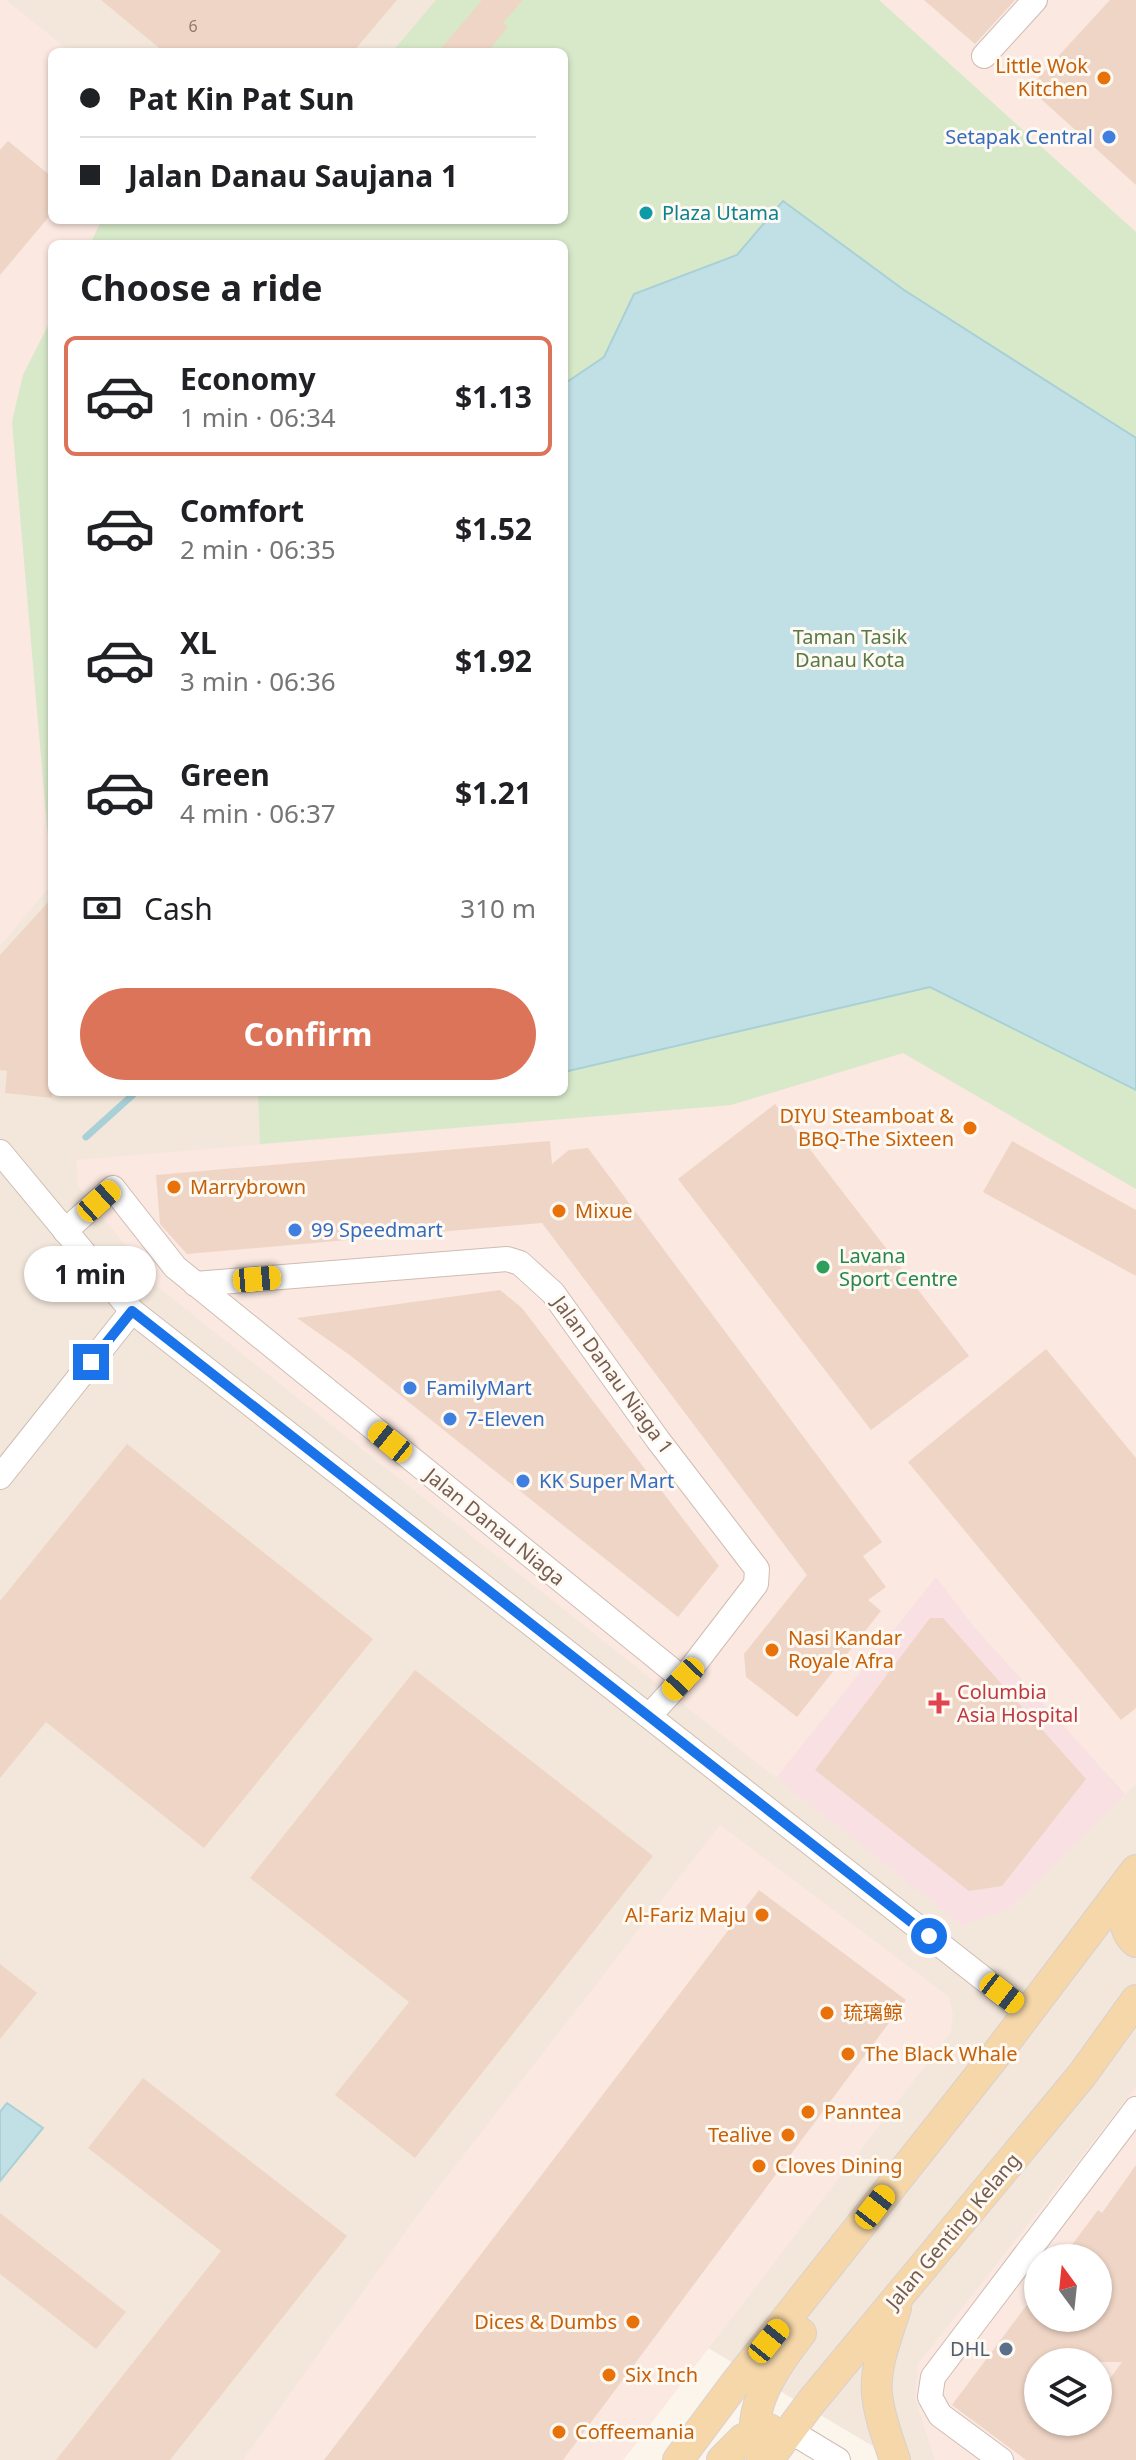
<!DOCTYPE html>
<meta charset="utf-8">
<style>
:root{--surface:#fff;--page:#f6f6f6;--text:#202124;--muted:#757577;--line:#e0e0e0;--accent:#dc745a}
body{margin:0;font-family:"Noto Sans","Noto Sans SC",sans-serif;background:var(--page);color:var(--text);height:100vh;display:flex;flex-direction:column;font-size:30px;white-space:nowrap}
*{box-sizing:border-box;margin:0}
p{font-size:26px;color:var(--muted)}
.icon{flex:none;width:44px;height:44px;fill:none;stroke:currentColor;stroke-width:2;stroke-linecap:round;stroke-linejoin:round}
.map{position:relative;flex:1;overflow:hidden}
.sheet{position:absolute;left:48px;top:240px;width:520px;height:856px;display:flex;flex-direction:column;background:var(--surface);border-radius:12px;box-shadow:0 2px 6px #0004}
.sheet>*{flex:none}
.guide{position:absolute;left:48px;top:48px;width:520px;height:176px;border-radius:12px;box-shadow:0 2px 6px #0004;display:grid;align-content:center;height:176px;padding:0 32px;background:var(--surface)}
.needle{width:52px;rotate:345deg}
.buttons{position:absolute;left:1024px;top:2244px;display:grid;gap:16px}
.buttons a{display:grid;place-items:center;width:88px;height:88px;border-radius:50%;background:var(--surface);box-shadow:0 2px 6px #0004;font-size:40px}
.end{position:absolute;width:36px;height:36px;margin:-18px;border:10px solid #1a73e8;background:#fff;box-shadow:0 0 0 4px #fff}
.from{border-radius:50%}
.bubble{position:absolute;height:56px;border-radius:28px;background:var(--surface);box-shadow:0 2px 6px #0004;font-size:26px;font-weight:700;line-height:56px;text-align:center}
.car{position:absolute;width:24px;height:48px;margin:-24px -12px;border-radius:10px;box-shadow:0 0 6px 2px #0007;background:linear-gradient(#f5c518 24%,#345 0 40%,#f5c518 0 76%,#345 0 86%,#f5c518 0)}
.guide b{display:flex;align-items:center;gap:28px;height:76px;font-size:30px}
.guide b+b{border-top:2px solid var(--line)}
.guide i{width:20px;height:20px;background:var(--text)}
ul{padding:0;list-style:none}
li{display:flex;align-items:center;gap:24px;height:120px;margin:0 16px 12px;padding:0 16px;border:4px solid transparent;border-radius:12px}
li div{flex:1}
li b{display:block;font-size:30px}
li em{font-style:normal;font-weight:700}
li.active{border-color:var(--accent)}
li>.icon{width:72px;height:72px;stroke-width:1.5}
h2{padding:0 32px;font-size:36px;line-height:96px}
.pay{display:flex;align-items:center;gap:20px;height:88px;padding:0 32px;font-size:30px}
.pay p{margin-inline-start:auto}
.primary-button{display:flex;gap:16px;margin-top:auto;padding:16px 32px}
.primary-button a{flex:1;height:92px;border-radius:48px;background:var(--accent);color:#fff;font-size:32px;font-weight:700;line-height:92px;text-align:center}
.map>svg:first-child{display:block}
</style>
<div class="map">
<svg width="1136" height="2460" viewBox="0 0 1136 2460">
<rect width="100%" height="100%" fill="#fcf5ec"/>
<path fill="#f3e7db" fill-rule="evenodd" d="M 0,0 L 1136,0 L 1136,2460 L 896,2460 L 708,2348 L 623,2460 L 0,2460 ZM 52,52 L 564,52 L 564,220 L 52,220 ZM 52,244 L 564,244 L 564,1092 L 52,1092 ZM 1038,2258 L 1098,2258 L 1098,2318 L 1038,2318 ZM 1038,2362 L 1098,2362 L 1098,2422 L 1038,2422 Z"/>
<g fill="#fbe8e1" fill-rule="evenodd">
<path d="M 0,0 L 6,0 L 71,52 L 52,52 L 52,220 L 102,220 L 90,244 L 52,244 L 52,318 L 23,375 L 12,422 L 52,884 L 0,946 Z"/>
<path d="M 876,0 L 1136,0 L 1136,236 Z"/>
<path d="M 903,1053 L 1136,1189 L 1136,1785 L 1125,1794 L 974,1627 L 936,1578 L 776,1778 L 158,1287 L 78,1186 L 76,1160 L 731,1105 Z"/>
<path d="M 720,1825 L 949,1997 L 953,2015 L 951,2032 L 623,2460 L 243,2460 L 424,2206 Z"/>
<path d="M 1136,2087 L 1136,2460 L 935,2460 L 915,2399 L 918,2364 ZM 1038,2258 L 1098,2258 L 1098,2318 L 1038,2318 ZM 1038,2362 L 1098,2362 L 1098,2422 L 1038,2422 Z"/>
</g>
<path fill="#f9e0e3" d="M 936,1577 L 974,1627 L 1125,1794 L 1009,1909 L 962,1926 L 776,1778 Z"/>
<g fill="#d8e9ca">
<path d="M 436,0 L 879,0 L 1136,232 L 1136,1189 L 903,1053 L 731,1105 L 260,1144 L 258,1092 L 564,1092 L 564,244 L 90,244 L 102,220 L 564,220 L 564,52 L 392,52 Z"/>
<path d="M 52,318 L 52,883 L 12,422 L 23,375 Z"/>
</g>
<g fill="#c1e0e5" stroke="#a8d0d6" stroke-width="2">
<path d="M 783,201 L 904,290 L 1136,438 L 1136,1090 L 930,987 L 564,1072 L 564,384 L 604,357 L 634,294 L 737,255 Z"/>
<path d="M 7,2103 L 43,2128 L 0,2181 L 0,2112 Z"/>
</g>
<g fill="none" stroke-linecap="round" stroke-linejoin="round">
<path stroke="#a8d0d6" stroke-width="7" d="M 86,1137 L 136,1092"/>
</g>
<g fill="#efd5c5" fill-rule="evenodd">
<path d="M 101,0 L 397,0 L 353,52 L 164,52 Z"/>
<path d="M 482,0 L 523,0 L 503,23 L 508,27 L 487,52 L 438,52 Z"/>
<path d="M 924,0 L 1015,0 L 975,44 Z"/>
<path d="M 1110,0 L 1136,0 L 1136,185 L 1029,88 Z"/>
<path d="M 8,141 L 52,177 L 52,213 L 0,275 L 0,150 Z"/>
<path d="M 52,898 L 52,1098 L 5,1093 L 7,1071 L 0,1070 L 0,955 Z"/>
<path d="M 775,1104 L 969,1356 L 871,1430 L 678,1179 Z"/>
<path d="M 550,1141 L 552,1164 L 569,1150 L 588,1148 L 882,1542 L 863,1556 L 886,1587 L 868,1600 L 881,1611 L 797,1717 L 746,1677 L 744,1654 L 807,1575 L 542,1223 L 187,1254 L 160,1224 L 156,1175 Z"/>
<path d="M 1012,1141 L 1136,1210 L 1136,1276 L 983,1192 Z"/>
<path d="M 500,1290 L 522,1308 L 719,1566 L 678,1617 L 351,1356 L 297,1318 Z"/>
<path d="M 1046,1349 L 1136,1458 L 1136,1708 L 1121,1720 L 908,1462 Z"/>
<path d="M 127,1444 L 373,1639 L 204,1848 L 46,1722 L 0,1778 L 0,1601 Z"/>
<path d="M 930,1618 L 943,1618 L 1086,1779 L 1002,1886 L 969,1891 L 815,1770 Z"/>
<path d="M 415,1670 L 653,1856 L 415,2158 L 335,2095 L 409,2002 L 250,1878 Z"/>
<path d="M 759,1890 L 906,2000 L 563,2460 L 324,2460 Z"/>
<path d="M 0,1964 L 37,1993 L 0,2039 Z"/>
<path d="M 143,2078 L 347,2236 L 170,2460 L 56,2460 L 221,2251 L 88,2148 Z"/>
<path d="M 1136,2165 L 1136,2460 L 1026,2460 L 952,2405 L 1038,2290 L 1038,2318 L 1098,2318 L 1098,2258 L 1062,2258 L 1098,2210 L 1102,2213 ZM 1038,2362 L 1122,2362 L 1098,2395 L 1098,2422 L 1038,2422 Z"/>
<path d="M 0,2213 L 126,2312 L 96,2349 L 0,2274 Z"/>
</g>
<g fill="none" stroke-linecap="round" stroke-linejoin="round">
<g stroke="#cebdb2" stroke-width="26">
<g id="minor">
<path d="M 984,56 L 1035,0"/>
<path d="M 0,1152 L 132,1311 L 1026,2012"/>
<path d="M 65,1231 L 113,1188 L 175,1267 L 683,1679"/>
<path d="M 195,1284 L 507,1259 L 520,1263 L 553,1293 L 658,1440 L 757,1569 L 756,1584 L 683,1679 L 649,1716"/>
<path d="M 0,1477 L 132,1311"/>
<path d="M 790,2431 L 838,2460"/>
<path d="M 1001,2460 L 940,2415 L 930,2397 L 933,2377 L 1136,2109"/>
</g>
</g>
<g stroke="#d9d1ce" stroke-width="32">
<g id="major">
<path d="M 1129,1881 C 1126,1901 1118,1928 1136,1942"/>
<path d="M 678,2460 L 734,2385 L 998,2052 L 1136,1870"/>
<path d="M 722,2460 L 743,2439 L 769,2429"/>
<path d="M 764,2460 C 737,2418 776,2365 801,2333"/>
<path d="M 768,2460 L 812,2401 L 1082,2075 L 1136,2000"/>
<path d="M 895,2460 C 888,2439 879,2416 877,2394 C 874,2368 888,2333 896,2308"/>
</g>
</g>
<use href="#minor" stroke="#fff" stroke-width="24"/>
<use href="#major" stroke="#f5d7aa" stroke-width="30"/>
</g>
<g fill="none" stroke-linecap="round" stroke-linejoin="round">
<path stroke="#1a73e8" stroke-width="10" d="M 91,1362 L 132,1311 L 929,1936"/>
</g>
<g fill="#e8710a" stroke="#fef9f2" stroke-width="3">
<circle cx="1104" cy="78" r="8"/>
<circle cx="970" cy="1128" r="8"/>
<circle cx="174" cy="1187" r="8"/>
<circle cx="559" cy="1211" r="8"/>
<circle cx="772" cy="1650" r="8"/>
<circle cx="762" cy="1915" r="8"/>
<circle cx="827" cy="2013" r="8"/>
<circle cx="848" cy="2054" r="8"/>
<circle cx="808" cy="2112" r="8"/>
<circle cx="788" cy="2135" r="8"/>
<circle cx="759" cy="2166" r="8"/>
<circle cx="633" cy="2322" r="8"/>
<circle cx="609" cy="2375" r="8"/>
<circle cx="559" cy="2432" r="8"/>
</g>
<g fill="#3f7fe0" stroke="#fef9f2" stroke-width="3">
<circle cx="1109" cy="137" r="8"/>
<circle cx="295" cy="1230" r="8"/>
<circle cx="410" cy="1388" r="8"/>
<circle cx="450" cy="1419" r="8"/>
<circle cx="523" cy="1481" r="8"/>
</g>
<circle fill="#0f9aa8" stroke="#fef9f2" stroke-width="3" cx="646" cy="213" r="8"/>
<circle fill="#2e9e5b" stroke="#fef9f2" stroke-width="3" cx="823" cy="1267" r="8"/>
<path fill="#e0444e" stroke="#fef9f2" stroke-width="3" d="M935 1691h8v8h8v8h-8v8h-8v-8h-8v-8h8z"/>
<circle fill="#5c6f8a" stroke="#fef9f2" stroke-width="3" cx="1006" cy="2349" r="8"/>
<g text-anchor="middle" stroke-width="6" stroke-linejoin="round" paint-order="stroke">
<g font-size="16" fill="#947a6d">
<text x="193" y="32">6</text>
</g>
<g font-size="20" fill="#c56008" stroke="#fef9f2" text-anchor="start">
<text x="1088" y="73" text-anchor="end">Little Wok<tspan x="1088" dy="23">Kitchen</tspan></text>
<text x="954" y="1123" text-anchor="end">DIYU Steamboat &amp;<tspan x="954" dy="23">BBQ-The Sixteen</tspan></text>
<text x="190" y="1194">Marrybrown</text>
<text x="575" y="1218">Mixue</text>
<text x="788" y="1645">Nasi Kandar<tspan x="788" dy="23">Royale Afra</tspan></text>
<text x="746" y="1922" text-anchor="end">Al-Fariz Maju</text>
<text x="843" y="2020">琉璃鲸</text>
<text x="864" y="2061">The Black Whale</text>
<text x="824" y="2119">Panntea</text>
<text x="772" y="2142" text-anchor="end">Tealive</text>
<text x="775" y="2173">Cloves Dining</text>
<text x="617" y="2329" text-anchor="end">Dices &amp; Dumbs</text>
<text x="625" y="2382">Six Inch</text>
<text x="575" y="2439">Coffeemania</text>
</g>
<g font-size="20" fill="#366cbe" stroke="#fef9f2" text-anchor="start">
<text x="1093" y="144" text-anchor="end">Setapak Central</text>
<text x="311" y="1237">99 Speedmart</text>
<text x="426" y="1395">FamilyMart</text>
<text x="466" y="1426">7-Eleven</text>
<text x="539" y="1488">KK Super Mart</text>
</g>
<g font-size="20" fill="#0d838f" stroke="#fef9f2" text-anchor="start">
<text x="662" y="220">Plaza Utama</text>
</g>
<g font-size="20" fill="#587a48" stroke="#fef9f2">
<text x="850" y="644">Taman Tasik<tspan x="850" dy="23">Danau Kota</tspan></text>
</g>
<g font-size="20" fill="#27864d" stroke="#fef9f2" text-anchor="start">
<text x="839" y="1263">Lavana<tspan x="839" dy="23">Sport Centre</tspan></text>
</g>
<g font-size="20" fill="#765c50" stroke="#fef9f2">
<text transform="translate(613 1375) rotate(54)" y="7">Jalan Danau Niaga 1</text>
<text transform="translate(495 1527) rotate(39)" y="7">Jalan Danau Niaga</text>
<text transform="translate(953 2231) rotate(-50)" y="7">Jalan Genting Kelang</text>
</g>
<g font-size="20" fill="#be3a42" stroke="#fef9f2" text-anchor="start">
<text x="957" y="1699">Columbia<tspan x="957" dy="23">Asia Hospital</tspan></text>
</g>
<g font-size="20" fill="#4e5e75" stroke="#fef9f2" text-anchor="end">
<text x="990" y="2356">DHL</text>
</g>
</g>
</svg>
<div class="buttons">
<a><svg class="needle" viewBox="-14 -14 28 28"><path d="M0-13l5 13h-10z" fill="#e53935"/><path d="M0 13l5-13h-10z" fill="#757577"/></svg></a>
<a><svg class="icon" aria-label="layers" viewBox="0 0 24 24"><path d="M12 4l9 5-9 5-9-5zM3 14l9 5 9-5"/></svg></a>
</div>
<i class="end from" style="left:929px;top:1936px"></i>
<i class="end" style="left:91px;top:1362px"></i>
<div class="bubble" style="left:24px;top:1246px;width:132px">1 min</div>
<i class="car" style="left:99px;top:1201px;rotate:48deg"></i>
<i class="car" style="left:257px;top:1279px;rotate:85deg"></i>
<i class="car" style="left:390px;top:1442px;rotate:309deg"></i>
<i class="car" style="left:683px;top:1679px;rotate:223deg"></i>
<i class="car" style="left:1002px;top:1993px;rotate:128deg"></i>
<i class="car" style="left:875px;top:2207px;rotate:38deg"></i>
<i class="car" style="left:769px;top:2341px;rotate:39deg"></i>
<div class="guide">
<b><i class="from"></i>Pat Kin Pat Sun</b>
<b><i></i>Jalan Danau Saujana 1</b>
</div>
<section class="sheet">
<h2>Choose a ride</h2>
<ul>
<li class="active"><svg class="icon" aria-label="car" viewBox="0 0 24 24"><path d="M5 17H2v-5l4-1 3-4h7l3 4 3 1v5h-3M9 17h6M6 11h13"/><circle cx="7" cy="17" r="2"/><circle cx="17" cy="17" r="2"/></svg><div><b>Economy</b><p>1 min · 06:34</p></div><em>$1.13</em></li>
<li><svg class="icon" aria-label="car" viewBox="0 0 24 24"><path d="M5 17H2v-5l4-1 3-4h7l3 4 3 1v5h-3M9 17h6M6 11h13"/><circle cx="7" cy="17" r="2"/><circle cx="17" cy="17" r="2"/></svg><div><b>Comfort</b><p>2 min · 06:35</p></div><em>$1.52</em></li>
<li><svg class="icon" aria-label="car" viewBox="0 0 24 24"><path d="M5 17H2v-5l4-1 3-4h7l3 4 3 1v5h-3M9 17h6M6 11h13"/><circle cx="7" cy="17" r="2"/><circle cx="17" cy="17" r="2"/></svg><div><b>XL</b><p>3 min · 06:36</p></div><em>$1.92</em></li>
<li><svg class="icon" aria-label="car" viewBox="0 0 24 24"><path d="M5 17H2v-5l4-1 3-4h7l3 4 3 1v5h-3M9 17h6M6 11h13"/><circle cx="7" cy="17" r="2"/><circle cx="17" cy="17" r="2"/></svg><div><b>Green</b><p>4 min · 06:37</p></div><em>$1.21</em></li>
</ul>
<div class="pay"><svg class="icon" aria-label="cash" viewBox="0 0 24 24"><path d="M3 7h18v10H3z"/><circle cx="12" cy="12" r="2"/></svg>Cash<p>310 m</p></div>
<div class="primary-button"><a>Confirm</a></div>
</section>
</div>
